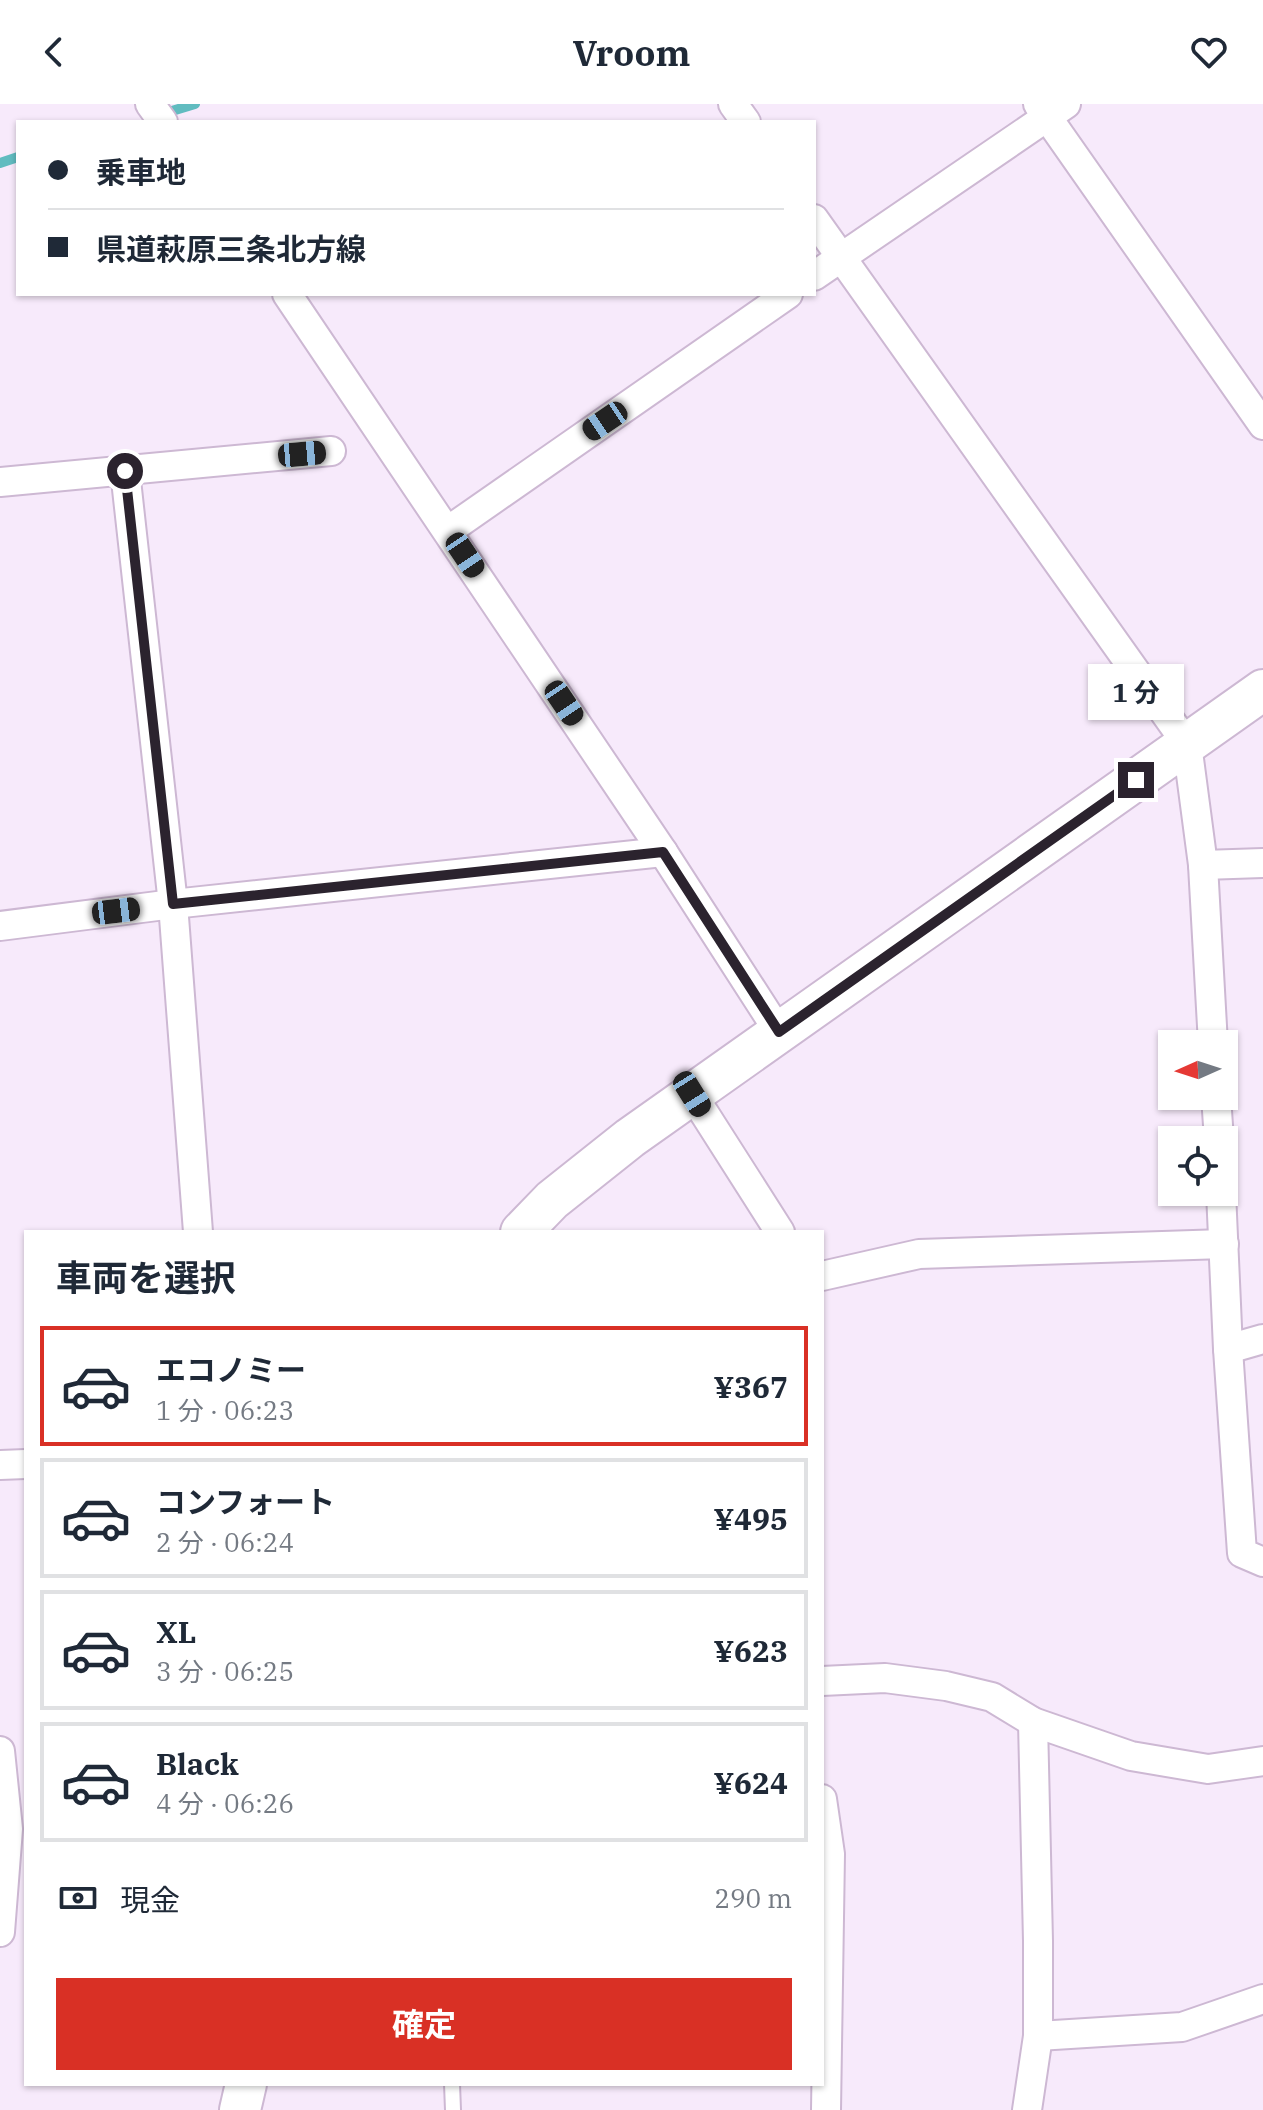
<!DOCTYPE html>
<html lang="ja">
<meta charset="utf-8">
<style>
:root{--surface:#fff;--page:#f6f6f7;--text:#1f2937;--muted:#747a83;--line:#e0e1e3;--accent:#d93025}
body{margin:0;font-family:"IBM Plex Serif","Noto Sans JP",serif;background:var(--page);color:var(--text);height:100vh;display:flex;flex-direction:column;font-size:30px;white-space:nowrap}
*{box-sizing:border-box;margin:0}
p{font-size:26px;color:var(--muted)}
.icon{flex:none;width:44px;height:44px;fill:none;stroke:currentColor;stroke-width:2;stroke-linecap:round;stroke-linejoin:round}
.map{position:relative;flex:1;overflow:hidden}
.side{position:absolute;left:24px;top:1126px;width:800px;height:856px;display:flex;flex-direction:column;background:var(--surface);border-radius:0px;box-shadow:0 2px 6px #0004}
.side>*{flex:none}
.top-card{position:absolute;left:16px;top:16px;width:800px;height:176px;border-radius:0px;box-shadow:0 2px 6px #0004;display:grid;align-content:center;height:176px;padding:0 32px;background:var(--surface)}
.needle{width:52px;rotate:267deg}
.fabs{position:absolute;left:1158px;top:926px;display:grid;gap:16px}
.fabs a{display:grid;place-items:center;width:80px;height:80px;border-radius:0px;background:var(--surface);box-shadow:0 2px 6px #0004;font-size:40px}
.end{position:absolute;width:36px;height:36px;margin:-18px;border:10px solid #2b232e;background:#fff;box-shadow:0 0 0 4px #fff}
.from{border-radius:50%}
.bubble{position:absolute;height:56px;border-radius:0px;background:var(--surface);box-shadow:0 2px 6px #0004;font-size:26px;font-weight:700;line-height:56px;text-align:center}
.car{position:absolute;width:24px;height:48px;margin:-24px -12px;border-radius:10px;box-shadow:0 0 6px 2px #0007;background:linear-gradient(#222 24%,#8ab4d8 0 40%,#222 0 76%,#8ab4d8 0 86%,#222 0)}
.top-card b{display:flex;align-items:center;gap:28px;height:76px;font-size:30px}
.top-card b+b{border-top:2px solid var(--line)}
.top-card i{width:20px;height:20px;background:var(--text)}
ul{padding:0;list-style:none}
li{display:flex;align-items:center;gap:24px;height:120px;margin:0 16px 12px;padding:0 16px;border:4px solid var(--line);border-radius:0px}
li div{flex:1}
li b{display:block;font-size:30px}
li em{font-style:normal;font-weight:700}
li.active{border-color:var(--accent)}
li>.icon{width:72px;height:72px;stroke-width:1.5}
h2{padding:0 32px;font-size:36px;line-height:96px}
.pay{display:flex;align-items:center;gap:20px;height:88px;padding:0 32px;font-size:30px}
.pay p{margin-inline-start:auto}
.primary-button{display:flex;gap:16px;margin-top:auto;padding:16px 32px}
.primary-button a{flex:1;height:92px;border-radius:0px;background:var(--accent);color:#fff;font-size:32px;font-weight:700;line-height:92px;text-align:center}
header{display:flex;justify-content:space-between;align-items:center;height:104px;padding:0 32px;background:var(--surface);font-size:36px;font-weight:700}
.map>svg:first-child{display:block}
</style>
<header><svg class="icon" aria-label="back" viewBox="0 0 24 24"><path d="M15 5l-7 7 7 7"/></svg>Vroom<svg class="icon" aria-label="heart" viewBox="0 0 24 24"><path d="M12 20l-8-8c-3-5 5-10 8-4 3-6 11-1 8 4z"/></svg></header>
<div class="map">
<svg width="1263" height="2006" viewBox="0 0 1263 2006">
<rect width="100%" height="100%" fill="#f7eafb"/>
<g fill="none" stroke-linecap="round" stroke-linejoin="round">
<g stroke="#61bcc0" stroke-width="10">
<path d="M 162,10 L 195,0"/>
<path d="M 0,59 L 18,53"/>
</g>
<g stroke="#cdb8d3" stroke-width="18">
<path id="service" d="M 452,1980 L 453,2006"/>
</g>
<g stroke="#cdb8d3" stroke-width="32">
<g id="minor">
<path d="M 150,0 L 163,18"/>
<path d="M 733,0 L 746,18"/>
<path d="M 1038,0 L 1263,321"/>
<path d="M 814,115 L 1187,640 L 1203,761 L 1213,940"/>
<path d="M 814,172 L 1066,0"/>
<path d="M 287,190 L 663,748 L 779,928"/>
<path d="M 125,367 L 173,800 L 198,1128"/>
<path d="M 0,378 L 331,347"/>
<path d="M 449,426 L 788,190"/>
<path d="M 1203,761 L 1263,759"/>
<path d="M 0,822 L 173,800 L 663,748"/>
<path d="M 692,990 L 780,1128"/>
<path d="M 1216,992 L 1219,1036"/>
<path d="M 1221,1088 L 1228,1245 L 1242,1449 L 1263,1458"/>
<path d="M 822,1172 L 919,1150 L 1224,1140"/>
<path d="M 1228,1245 L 1263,1235"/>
<path d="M 0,1361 L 26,1360"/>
<path d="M 822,1577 L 885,1574 L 946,1582 L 992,1593 L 1033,1618 L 1131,1652 L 1208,1665 L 1263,1657"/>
<path d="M 0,1647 L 8,1725 L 0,1828"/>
<path d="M 822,1695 L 830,1750 L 826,2006"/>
<path d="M 1038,1932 L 1182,1923 L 1263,1895"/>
<path d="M 1027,2006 L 1038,1932 L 1038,1837 L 1033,1618"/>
</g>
</g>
<g stroke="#cdb8d3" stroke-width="44">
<g id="secondary">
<path d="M 521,1128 L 552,1096 L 630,1034 L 1263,586"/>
<path d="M 240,2006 L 246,1980"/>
</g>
</g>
<use href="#service" stroke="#fff" stroke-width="14"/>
<use href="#minor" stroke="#fff" stroke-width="28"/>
<use href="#secondary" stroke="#fff" stroke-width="40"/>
</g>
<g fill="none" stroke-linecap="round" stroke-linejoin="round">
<path stroke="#2b232e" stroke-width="10" d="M 125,367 L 173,800 L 663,748 L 779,928 L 1136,676"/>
</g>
</svg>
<div class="fabs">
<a><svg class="needle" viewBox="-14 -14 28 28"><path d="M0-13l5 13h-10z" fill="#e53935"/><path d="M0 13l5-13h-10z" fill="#747a83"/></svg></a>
<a><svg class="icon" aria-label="locate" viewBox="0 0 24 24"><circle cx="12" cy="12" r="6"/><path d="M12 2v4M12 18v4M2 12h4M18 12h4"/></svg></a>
</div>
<i class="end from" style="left:125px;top:367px"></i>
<i class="end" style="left:1136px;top:676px"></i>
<div class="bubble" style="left:1088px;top:560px;width:96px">1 分</div>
<i class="car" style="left:605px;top:317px;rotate:236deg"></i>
<i class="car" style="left:302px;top:350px;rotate:85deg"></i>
<i class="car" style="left:465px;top:451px;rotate:146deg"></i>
<i class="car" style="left:564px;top:599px;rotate:146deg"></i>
<i class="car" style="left:116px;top:807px;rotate:83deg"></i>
<i class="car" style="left:692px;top:990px;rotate:148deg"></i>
<div class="top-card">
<b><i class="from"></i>乗車地</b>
<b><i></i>県道萩原三条北方線</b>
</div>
<section class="side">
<h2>車両を選択</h2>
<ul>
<li class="active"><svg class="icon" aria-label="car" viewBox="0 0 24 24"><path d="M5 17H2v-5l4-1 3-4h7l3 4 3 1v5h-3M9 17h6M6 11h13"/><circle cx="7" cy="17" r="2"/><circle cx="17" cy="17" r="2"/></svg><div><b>エコノミー</b><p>1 分 · 06:23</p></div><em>¥367</em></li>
<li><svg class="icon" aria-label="car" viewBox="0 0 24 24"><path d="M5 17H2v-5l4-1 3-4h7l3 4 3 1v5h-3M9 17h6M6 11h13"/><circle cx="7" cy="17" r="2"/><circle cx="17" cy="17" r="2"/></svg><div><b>コンフォート</b><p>2 分 · 06:24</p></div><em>¥495</em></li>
<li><svg class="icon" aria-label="car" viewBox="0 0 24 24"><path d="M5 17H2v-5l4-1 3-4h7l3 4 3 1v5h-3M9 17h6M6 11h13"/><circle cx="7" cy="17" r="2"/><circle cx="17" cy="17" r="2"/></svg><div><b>XL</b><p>3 分 · 06:25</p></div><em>¥623</em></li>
<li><svg class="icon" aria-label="car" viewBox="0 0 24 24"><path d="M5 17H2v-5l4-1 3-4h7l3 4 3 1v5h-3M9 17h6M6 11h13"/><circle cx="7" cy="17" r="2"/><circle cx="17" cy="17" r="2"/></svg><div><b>Black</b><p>4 分 · 06:26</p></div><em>¥624</em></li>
</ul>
<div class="pay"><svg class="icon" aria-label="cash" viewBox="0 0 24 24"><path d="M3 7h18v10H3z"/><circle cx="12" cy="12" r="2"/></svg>現金<p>290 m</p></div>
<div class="primary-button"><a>確定</a></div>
</section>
</div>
